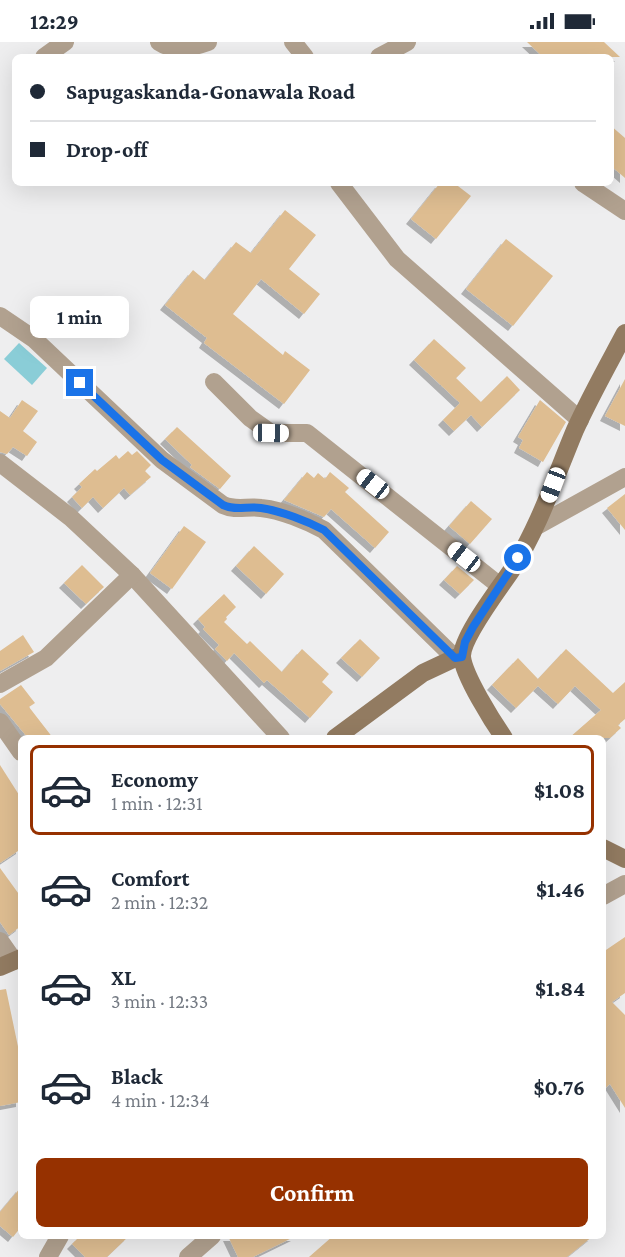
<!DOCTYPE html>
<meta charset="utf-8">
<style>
:root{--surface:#fff;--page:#f2f2f3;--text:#1f2937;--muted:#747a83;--line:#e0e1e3;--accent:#963100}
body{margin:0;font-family:"Crimson Pro",serif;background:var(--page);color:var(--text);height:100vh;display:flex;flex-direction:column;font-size:22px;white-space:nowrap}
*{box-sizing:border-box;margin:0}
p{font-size:20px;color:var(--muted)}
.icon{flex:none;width:33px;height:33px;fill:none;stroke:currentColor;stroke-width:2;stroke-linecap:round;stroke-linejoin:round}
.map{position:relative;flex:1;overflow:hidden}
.details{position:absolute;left:18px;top:693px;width:588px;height:504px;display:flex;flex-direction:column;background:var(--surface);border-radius:9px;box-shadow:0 6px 24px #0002}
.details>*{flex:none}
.hud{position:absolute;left:12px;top:12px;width:602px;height:132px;border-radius:9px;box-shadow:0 6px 24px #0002;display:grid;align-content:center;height:132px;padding:0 18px;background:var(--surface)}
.end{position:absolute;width:27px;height:27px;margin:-14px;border:8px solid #1a73e8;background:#fff;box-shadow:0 0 0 3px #fff}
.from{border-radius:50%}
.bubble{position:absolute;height:42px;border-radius:9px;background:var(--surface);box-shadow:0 6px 24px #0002;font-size:20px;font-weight:700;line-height:42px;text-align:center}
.car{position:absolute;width:18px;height:36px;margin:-18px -9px;border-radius:8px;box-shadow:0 0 4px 2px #0007;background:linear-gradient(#fff 24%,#345 0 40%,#fff 0 76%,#345 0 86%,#fff 0)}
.hud b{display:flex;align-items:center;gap:21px;height:57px;font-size:22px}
.hud b+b{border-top:2px solid var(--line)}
.hud i{width:15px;height:15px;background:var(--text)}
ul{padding:10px 0 0;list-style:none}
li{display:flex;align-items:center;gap:18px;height:90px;margin:0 12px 9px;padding:0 6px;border:3px solid transparent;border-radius:9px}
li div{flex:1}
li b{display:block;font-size:22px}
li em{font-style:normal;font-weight:700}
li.selected{border-color:var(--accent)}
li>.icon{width:54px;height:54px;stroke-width:1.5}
.cta{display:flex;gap:12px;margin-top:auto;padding:12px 18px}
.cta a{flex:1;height:69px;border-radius:9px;background:var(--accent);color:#fff;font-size:24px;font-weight:700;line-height:69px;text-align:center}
.status{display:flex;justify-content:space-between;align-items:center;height:42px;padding:0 30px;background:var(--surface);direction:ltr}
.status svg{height:16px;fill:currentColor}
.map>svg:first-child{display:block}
</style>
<div class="status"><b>12:29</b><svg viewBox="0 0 49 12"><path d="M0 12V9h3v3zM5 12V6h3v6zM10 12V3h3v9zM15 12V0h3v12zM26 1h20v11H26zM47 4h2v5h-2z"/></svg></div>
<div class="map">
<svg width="625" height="1215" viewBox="0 0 625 1215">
<defs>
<filter id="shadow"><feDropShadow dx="-5" dy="5" stdDeviation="0" flood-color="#0004"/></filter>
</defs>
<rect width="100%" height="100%" fill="#eeeeef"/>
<path fill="#8acdd7" d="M 19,301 L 47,326 L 32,343 L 4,317 Z"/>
<g fill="#debd91" filter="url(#shadow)">
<path d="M 527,0 L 604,0 L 620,15 L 543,15 Z"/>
<path d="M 610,83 L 625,96 L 625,136 L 610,123 Z"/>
<path d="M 440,141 L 454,141 L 471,154 L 436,197 L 411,177 Z"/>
<path d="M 285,168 L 316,193 L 289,227 L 320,252 L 304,272 L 261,237 L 233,272 L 283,313 L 285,309 L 310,328 L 284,362 L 204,301 L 207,296 L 165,263 L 193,228 L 205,238 L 236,200 L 251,211 Z"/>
<path d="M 506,197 L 553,234 L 513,284 L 466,247 Z"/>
<path d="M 434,297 L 466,326 L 456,336 L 481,360 L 507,334 L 520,348 L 482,385 L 471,373 L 454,389 L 443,378 L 460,361 L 414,318 Z"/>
<path d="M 625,337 L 625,384 L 605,374 Z"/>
<path d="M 22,358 L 38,369 L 23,389 L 37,400 L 27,414 L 13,405 L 7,412 L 0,410 L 0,369 L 10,376 Z"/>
<path d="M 540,358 L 566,380 L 543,420 L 519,406 L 523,398 L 518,395 Z"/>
<path d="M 177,385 L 231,434 L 220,447 L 190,425 L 192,423 L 165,397 Z"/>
<path d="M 128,409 L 132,413 L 137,409 L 151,423 L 145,429 L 151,435 L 130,453 L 124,446 L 103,466 L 93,455 L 82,466 L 72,455 L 82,445 L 79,442 L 95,427 L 97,429 L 116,413 L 119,417 Z"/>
<path d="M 307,430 L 314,436 L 318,431 L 325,437 L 330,430 L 349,446 L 345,450 L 389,490 L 375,506 L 331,467 L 324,475 L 284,458 Z"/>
<path d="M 625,452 L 625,488 L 607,466 Z"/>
<path d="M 471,459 L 492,477 L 470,502 L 449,484 Z"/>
<path d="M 184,484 L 206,500 L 172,547 L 150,531 Z"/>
<path d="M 254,504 L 284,532 L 266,552 L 236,524 Z"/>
<path d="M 82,523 L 104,545 L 86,562 L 64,541 Z"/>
<path d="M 457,524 L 474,538 L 460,552 L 444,538 Z"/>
<path d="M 224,552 L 236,565 L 226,575 L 227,577 L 224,580 L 247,602 L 250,599 L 282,630 L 302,607 L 329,632 L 322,640 L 333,650 L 310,676 L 267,638 L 264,641 L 234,611 L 227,619 L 215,607 L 219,603 L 203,587 L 205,585 L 198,577 Z"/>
<path d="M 23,593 L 34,610 L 0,629 L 0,609 Z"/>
<path d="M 360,597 L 380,616 L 362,635 L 341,616 Z"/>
<path d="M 566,607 L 613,651 L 625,640 L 625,677 L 618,683 L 621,686 L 610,696 L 569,696 L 601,668 L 575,644 L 558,662 L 538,644 L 516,666 L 492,643 L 518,616 L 538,637 Z"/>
<path d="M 21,643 L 35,661 L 29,665 L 53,696 L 28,696 L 0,662 L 0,657 Z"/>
<path d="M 0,723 L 21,756 L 21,807 L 0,821 Z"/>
<path d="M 0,826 L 21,855 L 21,884 L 9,893 L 0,880 Z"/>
<path d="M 625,895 L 625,951 L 612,960 L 625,973 L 625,1066 L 610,1042 L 603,1048 L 603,910 Z"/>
<path d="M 6,947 L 21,1019 L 21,1060 L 0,1064 L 0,948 Z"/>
<path d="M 21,1145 L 21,1185 L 13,1195 L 0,1184 L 0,1170 Z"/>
<path d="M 80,1194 L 129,1194 L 107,1215 L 85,1215 L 72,1202 Z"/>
<path d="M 228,1194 L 296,1194 L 253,1215 L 238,1215 Z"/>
<path d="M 333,1194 L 593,1194 L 567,1215 L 309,1215 Z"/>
</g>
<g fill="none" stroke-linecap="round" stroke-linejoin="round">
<g stroke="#b1a18f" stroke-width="18">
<path d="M 159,0 C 174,10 191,6 208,0"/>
<path d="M 293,0 L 305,15"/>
<path d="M 44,15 L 65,0"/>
<path d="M 379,15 L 407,0"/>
<path d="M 339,141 L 397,217 L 580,378"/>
<path d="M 583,141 L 625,169"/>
<path d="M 0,274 L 34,297 L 162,418 L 223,463 C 236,469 247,464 261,466 C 281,468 307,479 324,488 L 455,616"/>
<path d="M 214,340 L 250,376 L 271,391 L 307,391 L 500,544"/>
<path d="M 0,421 L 70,475 L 132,533 L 281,696"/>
<path d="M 537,484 L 625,435"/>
<path d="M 0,642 L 46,616 L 132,533"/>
<path d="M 0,680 L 21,710"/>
<path d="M 603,854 L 625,842"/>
<path d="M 0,899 L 14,919"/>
<path d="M 48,1215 L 60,1194"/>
<path d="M 188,1215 L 212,1194"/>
</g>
<g stroke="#927b61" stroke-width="18">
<path d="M 335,696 L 423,631 L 455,616 L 462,615"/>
<path d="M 504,696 C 493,680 464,634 462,615 C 461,596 499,547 511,529 C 539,485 555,436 575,388 C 590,355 608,323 625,291"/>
<path d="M 603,806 L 625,817"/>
<path d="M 0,925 L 21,916"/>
</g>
</g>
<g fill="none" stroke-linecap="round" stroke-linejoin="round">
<path stroke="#1a73e8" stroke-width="8" d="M 80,341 L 162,418 L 223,463 C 236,469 247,464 261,466 C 281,469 307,479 324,488 L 455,616 L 462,615 L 465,600 L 473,585 L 518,516"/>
</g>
</svg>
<i class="end from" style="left:518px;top:516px"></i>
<i class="end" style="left:80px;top:341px"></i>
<div class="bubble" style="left:30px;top:254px;width:99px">1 min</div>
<i class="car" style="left:271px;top:391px;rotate:91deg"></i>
<i class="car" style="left:373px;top:442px;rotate:308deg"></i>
<i class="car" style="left:553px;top:443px;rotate:201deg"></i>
<i class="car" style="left:464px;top:515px;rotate:308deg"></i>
<div class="hud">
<b><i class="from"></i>Sapugaskanda-Gonawala Road</b>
<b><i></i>Drop-off</b>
</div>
<section class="details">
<ul>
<li class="selected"><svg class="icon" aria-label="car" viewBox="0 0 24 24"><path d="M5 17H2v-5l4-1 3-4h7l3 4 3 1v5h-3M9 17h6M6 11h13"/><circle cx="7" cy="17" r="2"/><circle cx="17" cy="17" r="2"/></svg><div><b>Economy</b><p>1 min · 12:31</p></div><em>$1.08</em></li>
<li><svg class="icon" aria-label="car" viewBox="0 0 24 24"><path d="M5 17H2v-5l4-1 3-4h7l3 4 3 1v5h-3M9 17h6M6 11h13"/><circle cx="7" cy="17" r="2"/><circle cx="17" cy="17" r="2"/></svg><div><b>Comfort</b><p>2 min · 12:32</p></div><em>$1.46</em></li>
<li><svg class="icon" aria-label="car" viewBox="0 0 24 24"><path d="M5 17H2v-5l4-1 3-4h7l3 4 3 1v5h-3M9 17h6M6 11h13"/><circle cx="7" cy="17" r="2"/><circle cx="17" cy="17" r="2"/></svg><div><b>XL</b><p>3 min · 12:33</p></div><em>$1.84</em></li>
<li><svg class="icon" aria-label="car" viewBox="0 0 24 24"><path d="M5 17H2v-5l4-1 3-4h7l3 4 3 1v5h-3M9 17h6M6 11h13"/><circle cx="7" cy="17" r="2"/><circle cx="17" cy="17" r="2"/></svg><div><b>Black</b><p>4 min · 12:34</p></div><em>$0.76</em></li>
</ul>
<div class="cta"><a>Confirm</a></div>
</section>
</div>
